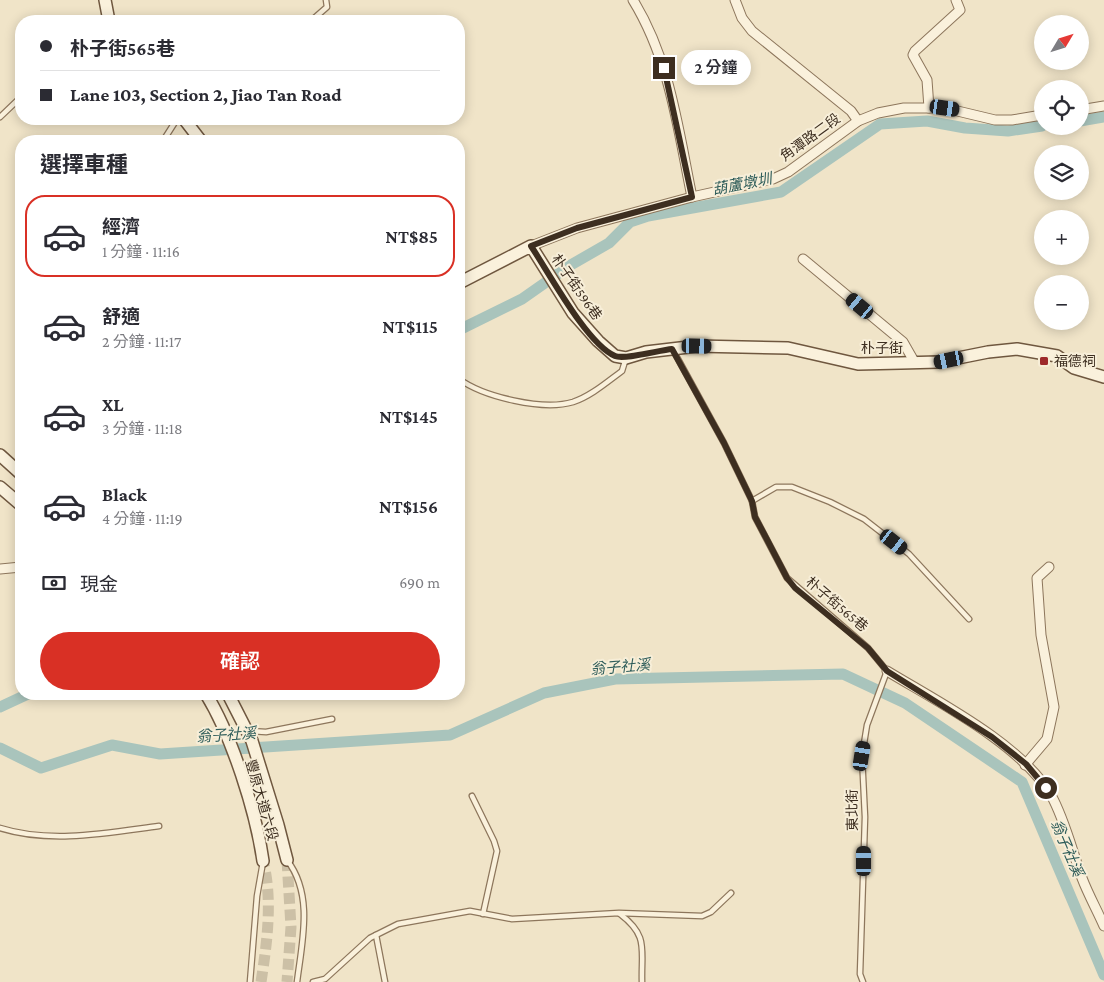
<!DOCTYPE html>
<html lang="zh-TW">
<meta charset="utf-8">
<style>
:root{--surface:#fff;--page:#f7f7f7;--text:#2b2b33;--muted:#7c7c81;--line:#e1e1e2;--accent:#d93025}
body{margin:0;font-family:"Crimson Pro","Noto Sans TC",serif;background:var(--page);color:var(--text);height:100vh;display:flex;flex-direction:column;font-size:19px;white-space:nowrap}
*{box-sizing:border-box;margin:0}
p{font-size:16px;color:var(--muted)}
.icon{flex:none;width:28px;height:28px;fill:none;stroke:currentColor;stroke-width:2;stroke-linecap:round;stroke-linejoin:round}
.map{position:relative;flex:1;overflow:hidden}
.sheet{position:absolute;left:15px;top:135px;width:450px;height:565px;display:flex;flex-direction:column;background:var(--surface);border-radius:20px;box-shadow:0 2px 12px #0003}
.sheet>*{flex:none}
.hud{position:absolute;left:15px;top:15px;width:450px;height:110px;border-radius:20px;box-shadow:0 2px 12px #0003;display:grid;align-content:center;height:110px;padding:0 25px;background:var(--surface)}
.needle{width:32px;rotate:52deg}
.tools{position:absolute;left:1034px;top:15px;display:grid;gap:10px}
.tools a{display:grid;place-items:center;width:55px;height:55px;border-radius:50%;background:var(--surface);box-shadow:0 2px 12px #0003;font-size:25px}
.end{position:absolute;width:22px;height:22px;margin:-11px;border:6px solid #3d2e20;background:#fff;box-shadow:0 0 0 2px #fff}
.from{border-radius:50%}
.bubble{position:absolute;height:35px;border-radius:18px;background:var(--surface);box-shadow:0 2px 12px #0003;font-size:16px;font-weight:600;line-height:35px;text-align:center}
.car{position:absolute;width:15px;height:30px;margin:-15px -8px;border-radius:6px;box-shadow:0 0 4px 1px #0007;background:linear-gradient(#222 24%,#8ab4d8 0 40%,#222 0 76%,#8ab4d8 0 86%,#222 0)}
.hud b{display:flex;align-items:center;gap:18px;height:48px;font-size:19px}
.hud b+b{border-top:1px solid var(--line)}
.hud i{width:12px;height:12px;background:var(--text)}
ul{padding:0;list-style:none}
li{display:flex;align-items:center;gap:15px;height:82px;margin:0 10px 8px;padding:0 15px;border:2px solid transparent;border-radius:20px}
li div{flex:1}
li b{display:block;font-size:19px}
li em{font-style:normal;font-weight:600}
li.current{border-color:var(--accent)}
li>.icon{width:45px;height:45px;stroke-width:1.5}
h2{padding:0 25px;font-size:22px;line-height:60px}
.pay{display:flex;align-items:center;gap:12px;height:55px;padding:0 25px;font-size:19px}
.pay p{margin-inline-start:auto}
.action{display:flex;gap:10px;margin-top:auto;padding:10px 25px}
.action a{flex:1;height:58px;border-radius:30px;background:var(--accent);color:#fff;font-size:20px;font-weight:600;line-height:58px;text-align:center}
.map>svg:first-child{display:block}
</style>
<div class="map">
<svg width="1104" height="982" viewBox="0 0 1104 982">
<rect width="100%" height="100%" fill="#f0e4c8"/>
<g fill="none" stroke-linecap="round" stroke-linejoin="round">
<g stroke="#a9c4bc" stroke-width="11">
<path d="M 1080,121 L 1104,117"/>
<path d="M 459,330 L 522,299 L 569,266 L 609,243 L 630,222 L 648,216 L 781,192 L 880,124 L 927,121 L 965,128 L 1008,131 L 1042,126"/>
<path d="M 0,707 L 28,694"/>
<path d="M 0,748 L 41,768 L 112,745 L 160,754 L 450,735 L 544,693 L 615,679 L 843,674 L 905,703 L 1022,782 L 1104,975"/>
</g>
<g stroke="#ccc0a6" stroke-width="11" stroke-dasharray="11 5.5" stroke-linecap="butt">
<path d="M 287,860 L 291,927 L 287,982"/>
<path d="M 261,982 C 267,943 273,899 263,861"/>
</g>
<g stroke="#8d765c" stroke-width="7">
<g id="lane">
<path d="M 311,21 L 327,7 L 326,0"/>
<path d="M 0,117 L 21,97"/>
<path d="M 163,141 L 177,119"/>
<path d="M 673,350 L 724,443 L 752,501 L 755,517 L 787,578 L 868,648 L 887,671 L 867,725 L 862,756 L 865,817 L 860,974 L 863,982"/>
<path d="M 459,379 C 484,397 543,411 573,402 C 591,396 607,382 622,371 L 626,358"/>
<path d="M 752,501 L 776,487 L 792,487 L 830,502 L 864,519 L 909,554 L 969,619"/>
<path d="M 248,731 L 266,732 L 332,719"/>
<path d="M 472,796 L 494,841 L 497,851 L 483,914"/>
<path d="M 0,828 C 51,844 107,833 159,826"/>
<path d="M 287,860 C 314,895 302,942 297,982"/>
<path d="M 620,914 C 649,936 641,949 642,982"/>
<path d="M 376,935 L 385,982"/>
<path d="M 250,982 L 257,896 L 263,862"/>
<path d="M 313,982 L 325,979 L 370,938 L 398,924 L 470,911 L 512,919 L 619,913 L 702,916 L 711,912 L 731,893"/>
</g>
</g>
<g stroke="#8d765c" stroke-width="11">
<g id="street">
<path d="M 633,0 C 670,60 678,129 692,197"/>
<path d="M 735,0 L 742,18 L 752,31 L 851,111 L 858,121"/>
<path d="M 929,108 L 927,80 L 913,55 L 915,51 L 960,10 L 956,0"/>
<path d="M 1080,110 L 1104,106"/>
<path d="M 531,246 L 577,228 L 692,197 L 773,179 L 788,172 L 858,121 L 878,113 L 904,108 L 945,108 L 995,120 L 1012,120 L 1042,115"/>
<path d="M 803,259 L 903,342 L 915,363"/>
<path d="M 0,569 L 21,567"/>
<path d="M 887,671 C 938,702 1021,744 1051,795 C 1065,820 1072,851 1082,878 C 1088,894 1097,910 1104,926"/>
<path d="M 1025,765 L 1047,739 L 1054,707 L 1041,635 L 1037,578 L 1049,567"/>
</g>
</g>
<g stroke="#6f573f" stroke-width="14">
<g id="secondary">
<path d="M 105,0 L 109,21"/>
<path d="M 184,119 L 201,141"/>
<path d="M 459,283 L 531,246 L 573,313 L 598,341 L 615,356 L 626,358 L 646,352 L 697,346 L 788,348 L 858,364 L 901,363 L 938,362 L 988,352 L 1017,349 L 1057,356 L 1074,368 L 1104,377"/>
<path d="M 0,455 L 21,474"/>
<path d="M 0,487 L 21,505"/>
<path d="M 206,694 C 232,736 256,812 263,861"/>
<path d="M 228,694 L 252,741 L 278,825 L 287,860"/>
</g>
</g>
<use href="#lane" stroke="#faf1dc" stroke-width="4.5"/>
<use href="#street" stroke="#faf1dc" stroke-width="9"/>
<use href="#secondary" stroke="#faf1dc" stroke-width="11"/>
</g>
<g fill="none" stroke-linecap="round" stroke-linejoin="round">
<path stroke="#3d2e20" stroke-width="6" d="M 664,68 L 692,197 L 577,228 L 531,246 C 549,273 587,344 615,356 C 624,360 660,350 672,349 L 724,443 L 752,501 L 755,517 L 763,532 L 787,578 L 795,588 L 868,648 L 887,671 L 992,737 L 1026,764 L 1046,788"/>
</g>
<rect fill="#9e2a2b" stroke="#f7eed8" stroke-width="2" x="1039" y="356" width="10" height="10" rx="2.5"/>
<g text-anchor="middle" stroke-width="4" stroke-linejoin="round" paint-order="stroke">
<g font-size="14" fill="#3d2e20" stroke="#f7eed8">
<text transform="translate(810 137) rotate(-36)" y="5">角潭路二段</text>
<text transform="translate(577 287) rotate(55)" y="5">朴子街596巷</text>
<text x="882" y="353">朴子街</text>
<text transform="translate(837 604) rotate(40)" y="5">朴子街565巷</text>
<text transform="translate(262 800) rotate(74)" y="5">豐原大道六段</text>
<text transform="translate(852 810) rotate(-91)" y="5">東北街</text>
</g>
<g font-size="14" fill="#3d2e20" stroke="#f7eed8" text-anchor="start">
<text x="1054" y="366">福德祠</text>
</g>
<g font-size="15" font-style="italic" fill="#2f5d5a" stroke="#f7eed8">
<text transform="translate(742 184) rotate(-11)" y="5">葫蘆墩圳</text>
<text transform="translate(620 667) rotate(-5)" y="5">翁子社溪</text>
<text transform="translate(226 735) rotate(-4)" y="5">翁子社溪</text>
<text transform="translate(1067 848) rotate(67)" y="5">翁子社溪</text>
</g>
</g>
</svg>
<div class="tools">
<a><svg class="needle" viewBox="-14 -14 28 28"><path d="M0-13l5 13h-10z" fill="#e53935"/><path d="M0 13l5-13h-10z" fill="#7c7c81"/></svg></a>
<a><svg class="icon" aria-label="locate" viewBox="0 0 24 24"><circle cx="12" cy="12" r="6"/><path d="M12 2v4M12 18v4M2 12h4M18 12h4"/></svg></a>
<a><svg class="icon" aria-label="layers" viewBox="0 0 24 24"><path d="M12 4l9 5-9 5-9-5zM3 14l9 5 9-5"/></svg></a>
<a>+</a>
<a>−</a>
</div>
<i class="end from" style="left:1046px;top:788px"></i>
<i class="end" style="left:664px;top:68px"></i>
<div class="bubble" style="left:681px;top:50px;width:70px">2 分鐘</div>
<i class="car" style="left:945px;top:108px;rotate:98deg"></i>
<i class="car" style="left:860px;top:306px;rotate:310deg"></i>
<i class="car" style="left:697px;top:346px;rotate:91deg"></i>
<i class="car" style="left:949px;top:360px;rotate:258deg"></i>
<i class="car" style="left:894px;top:542px;rotate:128deg"></i>
<i class="car" style="left:862px;top:756px;rotate:9deg"></i>
<i class="car" style="left:864px;top:861px;rotate:0deg"></i>
<div class="hud">
<b><i class="from"></i>朴子街565巷</b>
<b><i></i>Lane 103, Section 2, Jiao Tan Road</b>
</div>
<section class="sheet">
<h2>選擇車種</h2>
<ul>
<li class="current"><svg class="icon" aria-label="car" viewBox="0 0 24 24"><path d="M5 17H2v-5l4-1 3-4h7l3 4 3 1v5h-3M9 17h6M6 11h13"/><circle cx="7" cy="17" r="2"/><circle cx="17" cy="17" r="2"/></svg><div><b>經濟</b><p>1 分鐘 · 11:16</p></div><em>NT$85</em></li>
<li><svg class="icon" aria-label="car" viewBox="0 0 24 24"><path d="M5 17H2v-5l4-1 3-4h7l3 4 3 1v5h-3M9 17h6M6 11h13"/><circle cx="7" cy="17" r="2"/><circle cx="17" cy="17" r="2"/></svg><div><b>舒適</b><p>2 分鐘 · 11:17</p></div><em>NT$115</em></li>
<li><svg class="icon" aria-label="car" viewBox="0 0 24 24"><path d="M5 17H2v-5l4-1 3-4h7l3 4 3 1v5h-3M9 17h6M6 11h13"/><circle cx="7" cy="17" r="2"/><circle cx="17" cy="17" r="2"/></svg><div><b>XL</b><p>3 分鐘 · 11:18</p></div><em>NT$145</em></li>
<li><svg class="icon" aria-label="car" viewBox="0 0 24 24"><path d="M5 17H2v-5l4-1 3-4h7l3 4 3 1v5h-3M9 17h6M6 11h13"/><circle cx="7" cy="17" r="2"/><circle cx="17" cy="17" r="2"/></svg><div><b>Black</b><p>4 分鐘 · 11:19</p></div><em>NT$156</em></li>
</ul>
<div class="pay"><svg class="icon" aria-label="cash" viewBox="0 0 24 24"><path d="M3 7h18v10H3z"/><circle cx="12" cy="12" r="2"/></svg>現金<p>690 m</p></div>
<div class="action"><a>確認</a></div>
</section>
</div>
